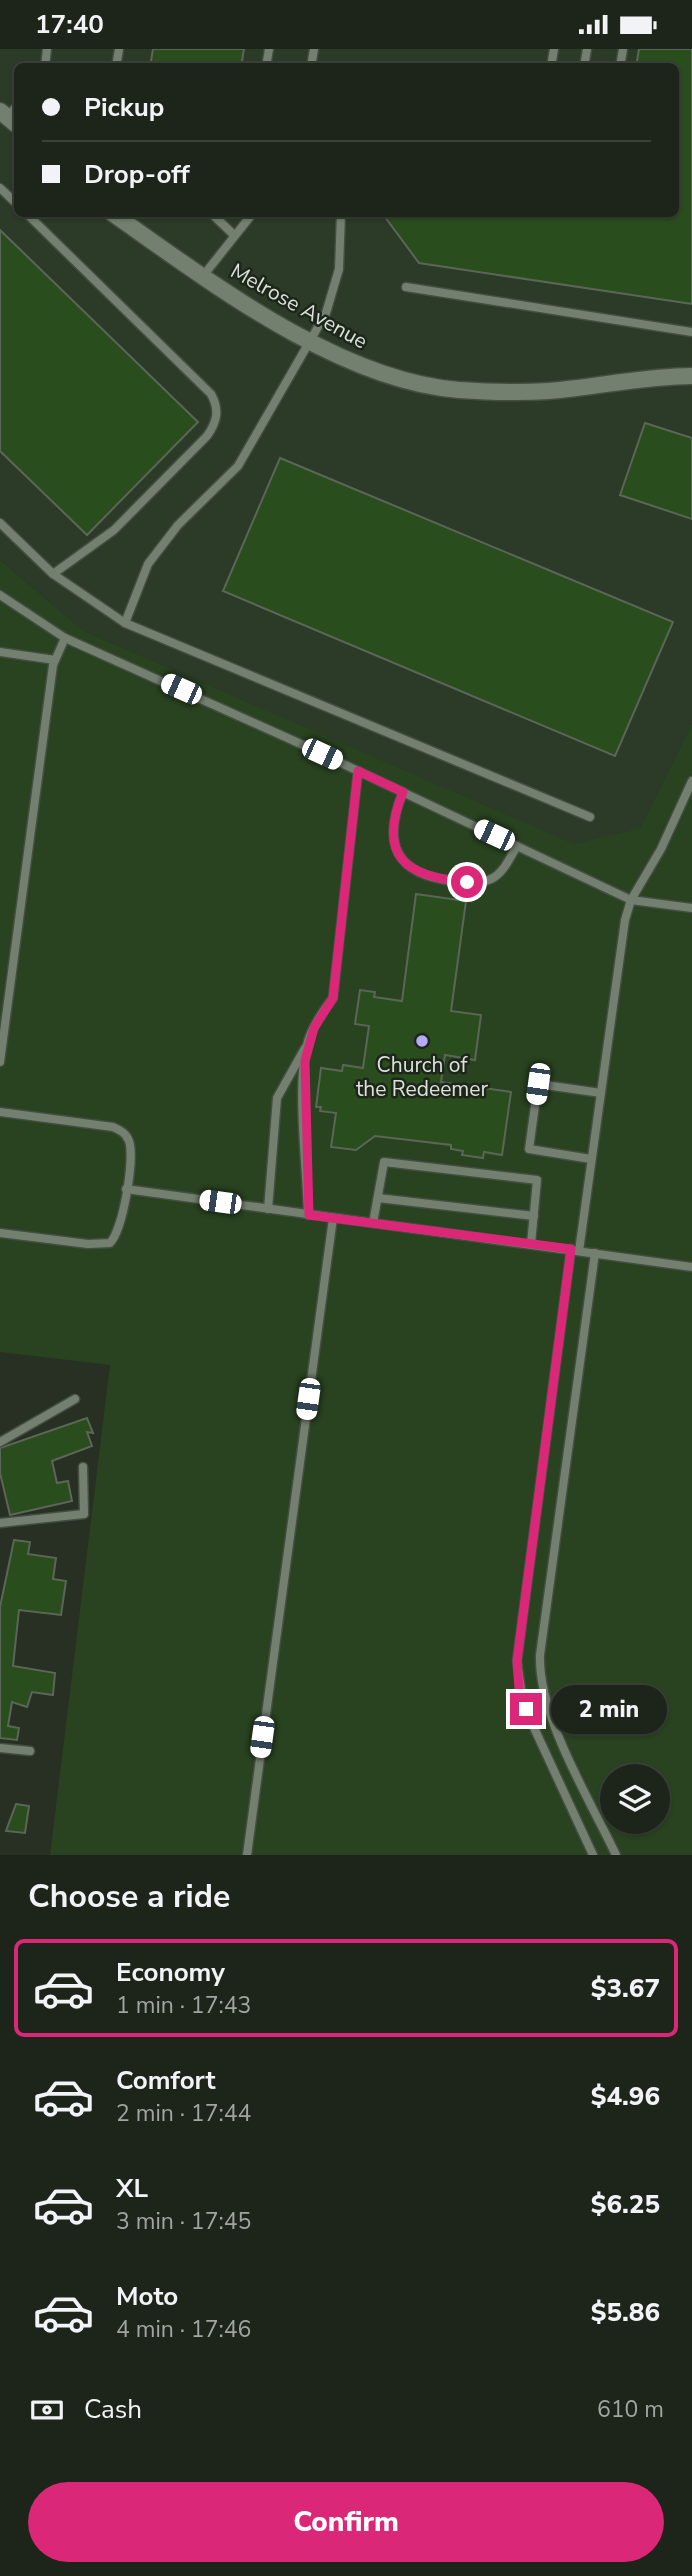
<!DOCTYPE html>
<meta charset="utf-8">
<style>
:root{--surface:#1d241a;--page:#2a3027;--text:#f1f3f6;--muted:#a0a4a2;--line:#3b4139;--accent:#db2777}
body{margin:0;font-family:"Nunito Sans",sans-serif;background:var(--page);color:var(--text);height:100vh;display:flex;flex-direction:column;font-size:26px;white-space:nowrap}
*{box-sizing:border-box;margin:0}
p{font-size:23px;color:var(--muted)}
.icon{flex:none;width:38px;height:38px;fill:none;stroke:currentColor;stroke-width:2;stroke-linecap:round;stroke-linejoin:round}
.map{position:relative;height:1806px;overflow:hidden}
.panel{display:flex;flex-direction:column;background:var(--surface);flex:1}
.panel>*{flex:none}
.banner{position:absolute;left:14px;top:14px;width:665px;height:154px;border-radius:10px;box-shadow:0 2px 5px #0004,0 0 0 2px var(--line);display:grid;align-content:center;height:154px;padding:0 28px;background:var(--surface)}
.buttons{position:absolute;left:600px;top:1715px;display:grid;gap:14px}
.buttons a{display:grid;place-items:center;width:70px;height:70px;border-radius:50%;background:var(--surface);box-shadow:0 2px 5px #0004,0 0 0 2px var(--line);font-size:35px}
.end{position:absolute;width:32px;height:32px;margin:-16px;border:9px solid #db2777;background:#fff;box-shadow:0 0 0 4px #fff}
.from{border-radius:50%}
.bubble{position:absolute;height:49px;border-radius:24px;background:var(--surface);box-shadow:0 2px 5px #0004,0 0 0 2px var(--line);font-size:23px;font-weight:800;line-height:49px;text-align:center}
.car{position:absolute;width:21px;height:42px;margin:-21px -10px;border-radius:9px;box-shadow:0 0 5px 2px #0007;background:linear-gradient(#fff 24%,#345 0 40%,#fff 0 76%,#345 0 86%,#fff 0)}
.banner b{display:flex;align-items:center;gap:24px;height:66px;font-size:26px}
.banner b+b{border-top:2px solid var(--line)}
.banner i{width:18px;height:18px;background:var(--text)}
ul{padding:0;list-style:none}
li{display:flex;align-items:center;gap:21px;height:98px;margin:0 14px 10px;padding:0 14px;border:4px solid transparent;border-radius:10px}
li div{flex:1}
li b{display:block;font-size:26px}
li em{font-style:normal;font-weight:800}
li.on{border-color:var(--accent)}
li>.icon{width:63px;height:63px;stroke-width:1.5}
h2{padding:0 28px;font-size:32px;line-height:84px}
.pay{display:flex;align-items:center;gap:18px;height:77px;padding:0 28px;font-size:26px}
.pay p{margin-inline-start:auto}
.cta{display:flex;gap:14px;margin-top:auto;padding:14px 28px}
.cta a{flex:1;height:80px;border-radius:42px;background:var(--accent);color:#fff;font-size:28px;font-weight:800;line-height:80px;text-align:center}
.status{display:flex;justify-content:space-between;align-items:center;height:49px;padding:0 35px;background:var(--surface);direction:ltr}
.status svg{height:19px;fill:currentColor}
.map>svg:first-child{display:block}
</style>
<div class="status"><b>17:40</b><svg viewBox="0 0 49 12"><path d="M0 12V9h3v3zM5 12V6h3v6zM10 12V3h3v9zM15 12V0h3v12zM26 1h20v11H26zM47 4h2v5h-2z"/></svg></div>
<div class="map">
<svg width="692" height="1806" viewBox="0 0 692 1806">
<rect width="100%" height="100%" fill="#273023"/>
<path fill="#2c3a28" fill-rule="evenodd" d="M 0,0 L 692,0 L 692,674 L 640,779 L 574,796 L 84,582 L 0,511 ZM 18,18 L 676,18 L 676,164 L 18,164 Z"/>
<path fill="#294220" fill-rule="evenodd" d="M 0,511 L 84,582 L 574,795 L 640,779 L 692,674 L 692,1806 L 50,1806 L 110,1316 L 0,1303 ZM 612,1727 L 658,1727 L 658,1773 L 612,1773 Z"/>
<g fill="#2a4d1d" stroke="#5b6658" stroke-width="2">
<path d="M 153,0 L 244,0 L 241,18 L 150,18 Z"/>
<path d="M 639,0 L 692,0 L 692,255 L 419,214 L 382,164 L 676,164 L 676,18 L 636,18 Z"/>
<path d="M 0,181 L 198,373 L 87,486 L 0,402 Z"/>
<path d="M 645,374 L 692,389 L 692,470 L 620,446 Z"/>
<path d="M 280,409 L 673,573 L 615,707 L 223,542 Z"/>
<path d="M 416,845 L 466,852 L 451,962 L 481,966 L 475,1011 L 445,1006 L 441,1033 L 511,1043 L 502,1106 L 484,1103 L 483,1109 L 462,1106 L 463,1102 L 451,1100 L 451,1096 L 375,1087 L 356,1101 L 331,1098 L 336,1064 L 320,1062 L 321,1058 L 316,1058 L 321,1019 L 342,1022 L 343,1016 L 363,1019 L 369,977 L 355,975 L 360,941 L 375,943 L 374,948 L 402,952 Z"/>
<path d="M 87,1369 L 93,1384 L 87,1383 L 92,1397 L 52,1412 L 57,1434 L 68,1432 L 72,1452 L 10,1466 L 0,1424 L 0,1399 Z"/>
<path d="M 14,1491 L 30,1493 L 28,1505 L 56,1509 L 53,1530 L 66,1532 L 61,1566 L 19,1561 L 13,1617 L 55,1624 L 53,1646 L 32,1643 L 27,1658 L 12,1653 L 8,1677 L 19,1679 L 17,1691 L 0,1689 L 0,1558 Z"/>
<path d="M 16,1755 L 29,1757 L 25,1784 L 6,1782 Z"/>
</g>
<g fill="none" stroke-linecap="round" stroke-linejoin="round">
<g stroke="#444d42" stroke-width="11">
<g id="service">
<path d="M 45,18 L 47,0"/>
<path d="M 116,18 L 119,0"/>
<path d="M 266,18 L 269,0"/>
<path d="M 311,18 L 314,0"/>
<path d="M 551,18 L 554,0"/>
<path d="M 584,18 L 587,0"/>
<path d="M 620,18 L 623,0"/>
<path d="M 8,68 L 18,55"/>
<path d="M 0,139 L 18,156"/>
<path d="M 26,164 L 211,345 C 220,361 217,373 207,387 L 114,481 L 53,525"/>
<path d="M 211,164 L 234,186"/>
<path d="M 341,164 L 339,220 L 326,264 L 238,417 L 178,476 L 148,515 L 125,574 L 590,768"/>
<path d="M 203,227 L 253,164"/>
<path d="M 406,238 L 692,283"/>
<path d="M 0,474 L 53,525 L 125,574"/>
<path d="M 0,546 L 65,589 L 303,696 L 631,851 L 692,859"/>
<path d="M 0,603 L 55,611"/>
<path d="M 403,743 C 382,794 395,826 454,832 C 465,833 480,835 491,830 C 504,824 510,808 517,797"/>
<path d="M 0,1013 L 53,616 L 65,589"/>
<path d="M 0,1063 L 113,1078 C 120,1081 126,1084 129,1092 C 135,1110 123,1181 110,1194 L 88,1195 L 0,1184"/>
<path d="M 591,1110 L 529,1100 L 538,1035 L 601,1044"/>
<path d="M 126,1140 L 692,1218"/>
<path d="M 378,1149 L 534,1167"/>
<path d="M 268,1160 L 277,1049 L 305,999"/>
<path d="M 308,1166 C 307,1120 296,1038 307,996 C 311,979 322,963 333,949 L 358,722"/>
<path d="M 373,1174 L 384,1113 L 537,1131 L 531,1195"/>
<path d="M 571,1200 L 517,1612 L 523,1655 L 593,1806"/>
<path d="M 579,1202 L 625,871 L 631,851 L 661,800 L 692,732"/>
<path d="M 595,1204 L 540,1606 C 538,1667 589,1749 616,1806"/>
<path d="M 0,1393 L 75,1350"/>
<path d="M 0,1474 L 84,1465 L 83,1418"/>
<path d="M 0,1699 L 30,1702"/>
<path d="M 247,1806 L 333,1169"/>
</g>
</g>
<g stroke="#444d42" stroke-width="19">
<g id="minor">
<path d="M 0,62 L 18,77"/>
<path d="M 112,164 C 209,232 339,332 459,341 C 488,343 520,344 549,342 C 597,338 645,327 692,327"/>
</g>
</g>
<use href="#service" stroke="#737f6f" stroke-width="8"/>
<use href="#minor" stroke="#737f6f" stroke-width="16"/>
</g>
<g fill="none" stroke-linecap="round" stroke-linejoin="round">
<path stroke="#db2777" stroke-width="9" d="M 467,833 C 405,828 377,807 403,743 L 358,722 L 333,949 L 314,979 L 305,1012 L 309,1166 L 571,1200 L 517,1612 L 519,1640 L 526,1660"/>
</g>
<circle fill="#b4acf9" stroke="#1d261a" stroke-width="2.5" cx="422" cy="992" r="7"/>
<g text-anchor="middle" stroke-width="5" stroke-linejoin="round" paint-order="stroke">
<g font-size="21" fill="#dce2da" stroke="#1d261a">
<text transform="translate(299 257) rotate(29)" y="7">Melrose Avenue</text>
</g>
<g font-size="21" fill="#dce2da" stroke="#1d261a">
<text x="422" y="1023">Church of<tspan x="422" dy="24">the Redeemer</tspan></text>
</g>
</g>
</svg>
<div class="buttons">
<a><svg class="icon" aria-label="layers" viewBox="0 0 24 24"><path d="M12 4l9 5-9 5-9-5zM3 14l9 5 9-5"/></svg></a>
</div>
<i class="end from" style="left:467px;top:833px"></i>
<i class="end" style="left:526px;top:1660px"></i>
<div class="bubble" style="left:551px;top:1636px;width:116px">2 min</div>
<i class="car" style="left:181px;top:640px;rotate:294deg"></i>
<i class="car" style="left:322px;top:705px;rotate:115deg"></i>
<i class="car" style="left:494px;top:786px;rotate:295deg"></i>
<i class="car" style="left:538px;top:1035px;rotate:188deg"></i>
<i class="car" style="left:220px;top:1153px;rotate:278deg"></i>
<i class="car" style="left:308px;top:1350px;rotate:188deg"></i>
<i class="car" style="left:262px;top:1688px;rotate:188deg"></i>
<div class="banner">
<b><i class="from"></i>Pickup</b>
<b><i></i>Drop-off</b>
</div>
</div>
<section class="panel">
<h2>Choose a ride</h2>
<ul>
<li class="on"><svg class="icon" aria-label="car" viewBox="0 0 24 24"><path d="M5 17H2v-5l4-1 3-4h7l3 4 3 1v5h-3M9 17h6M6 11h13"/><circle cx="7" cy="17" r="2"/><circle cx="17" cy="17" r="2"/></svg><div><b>Economy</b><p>1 min · 17:43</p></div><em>$3.67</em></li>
<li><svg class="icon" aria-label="car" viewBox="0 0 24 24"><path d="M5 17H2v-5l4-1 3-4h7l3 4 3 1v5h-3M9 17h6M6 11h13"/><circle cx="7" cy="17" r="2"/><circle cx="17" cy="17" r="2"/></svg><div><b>Comfort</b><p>2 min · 17:44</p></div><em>$4.96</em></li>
<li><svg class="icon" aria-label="car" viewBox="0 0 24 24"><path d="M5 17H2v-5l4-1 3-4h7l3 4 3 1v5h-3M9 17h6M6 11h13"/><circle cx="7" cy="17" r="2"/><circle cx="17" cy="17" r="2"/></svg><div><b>XL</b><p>3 min · 17:45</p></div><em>$6.25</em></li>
<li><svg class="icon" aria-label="car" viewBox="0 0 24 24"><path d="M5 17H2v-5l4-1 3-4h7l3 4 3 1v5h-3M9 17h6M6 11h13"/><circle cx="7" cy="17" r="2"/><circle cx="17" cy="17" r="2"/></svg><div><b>Moto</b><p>4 min · 17:46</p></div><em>$5.86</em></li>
</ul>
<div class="pay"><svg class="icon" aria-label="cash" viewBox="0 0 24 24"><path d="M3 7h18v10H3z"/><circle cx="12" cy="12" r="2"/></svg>Cash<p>610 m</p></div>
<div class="cta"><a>Confirm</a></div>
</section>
